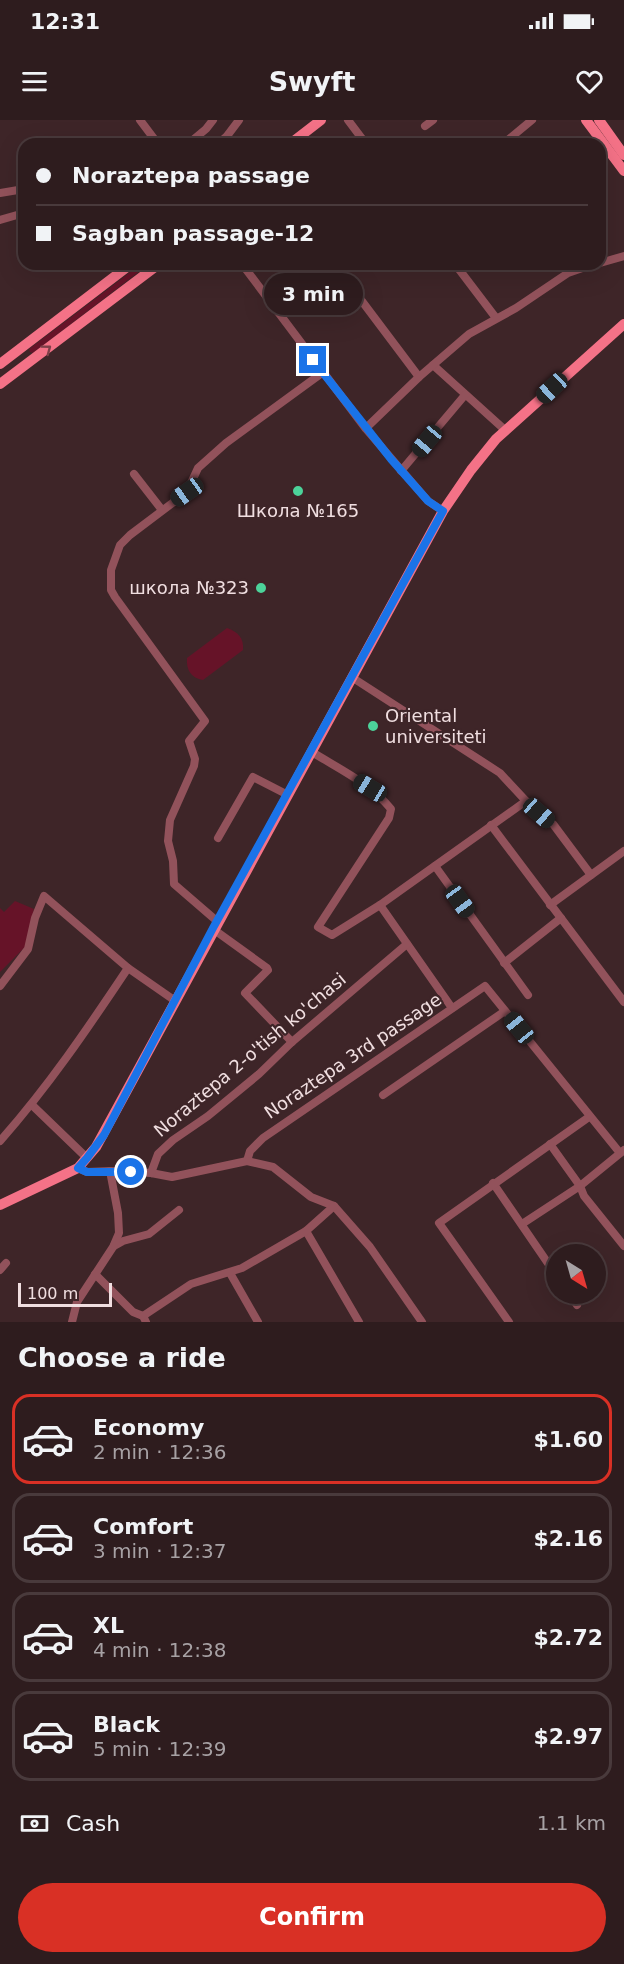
<!DOCTYPE html>
<meta charset="utf-8">
<style>
:root{--surface:#2e1c1e;--page:#362527;--text:#f1f3f6;--muted:#a7a1a4;--line:#493a3c;--accent:#d93025}
body{margin:0;font-family:"DejaVu Sans",sans-serif;background:var(--page);color:var(--text);height:100vh;display:flex;flex-direction:column;font-size:22px;white-space:nowrap}
*{box-sizing:border-box;margin:0}
p{font-size:20px;color:var(--muted)}
.icon{flex:none;width:33px;height:33px;fill:none;stroke:currentColor;stroke-width:2;stroke-linecap:round;stroke-linejoin:round}
.map{position:relative;height:1202px;overflow:hidden}
.panel{display:flex;flex-direction:column;background:var(--surface);flex:1}
.panel>*{flex:none}
.hud{position:absolute;left:18px;top:18px;width:588px;height:132px;border-radius:18px;box-shadow:0 6px 24px #0002,0 0 0 2px var(--line);display:grid;align-content:center;height:132px;padding:0 18px;background:var(--surface)}
.needle{width:39px;rotate:143deg}
.tools{position:absolute;left:546px;top:1124px;display:grid;gap:12px}
.tools a{display:grid;place-items:center;width:60px;height:60px;border-radius:50%;background:var(--surface);box-shadow:0 6px 24px #0002,0 0 0 2px var(--line);font-size:30px}
.scale{position:absolute;left:18px;bottom:15px;width:94px;box-sizing:border-box;padding-left:6px;border:3px solid #f0dee0;border-top:0;font-size:16px;line-height:21px;white-space:nowrap;color:#f0dee0;-webkit-text-stroke:4px #3e2528;paint-order:stroke}
.end{position:absolute;width:27px;height:27px;margin:-14px;border:8px solid #1a73e8;background:#fff;box-shadow:0 0 0 3px #fff}
.from{border-radius:50%}
.bubble{position:absolute;height:42px;border-radius:21px;background:var(--surface);box-shadow:0 6px 24px #0002,0 0 0 2px var(--line);font-size:20px;font-weight:700;line-height:42px;text-align:center}
.car{position:absolute;width:18px;height:36px;margin:-18px -9px;border-radius:8px;box-shadow:0 0 4px 2px #0007;background:linear-gradient(#222 24%,#8ab4d8 0 40%,#222 0 76%,#8ab4d8 0 86%,#222 0)}
.hud b{display:flex;align-items:center;gap:21px;height:57px;font-size:22px}
.hud b+b{border-top:2px solid var(--line)}
.hud i{width:15px;height:15px;background:var(--text)}
ul{padding:0;list-style:none}
li{display:flex;align-items:center;gap:18px;height:90px;margin:0 12px 9px;padding:0 6px;border:3px solid var(--line);border-radius:18px}
li div{flex:1}
li b{display:block;font-size:22px}
li em{font-style:normal;font-weight:700}
li.active{border-color:var(--accent)}
li>.icon{width:54px;height:54px;stroke-width:1.5}
h2{padding:0 18px;font-size:27px;line-height:72px}
.pay{display:flex;align-items:center;gap:15px;height:66px;padding:0 18px;font-size:22px}
.pay p{margin-inline-start:auto}
.action{display:flex;gap:12px;margin-top:auto;padding:12px 18px}
.action a{flex:1;height:69px;border-radius:36px;background:var(--accent);color:#fff;font-size:24px;font-weight:700;line-height:69px;text-align:center}
.status{display:flex;justify-content:space-between;align-items:center;height:42px;padding:0 30px;background:var(--surface);direction:ltr}
.status svg{height:16px;fill:currentColor}
header{display:flex;justify-content:space-between;align-items:center;height:78px;padding:0 18px;background:var(--surface);font-size:27px;font-weight:700}
.map>svg:first-child{display:block}
</style>
<div class="status"><b>12:31</b><svg viewBox="0 0 49 12"><path d="M0 12V9h3v3zM5 12V6h3v6zM10 12V3h3v9zM15 12V0h3v12zM26 1h20v11H26zM47 4h2v5h-2z"/></svg></div>
<header><svg class="icon" aria-label="menu" viewBox="0 0 24 24"><path d="M4 6h16M4 12h16M4 18h16"/></svg>Swyft<svg class="icon" aria-label="heart" viewBox="0 0 24 24"><path d="M12 20l-8-8c-3-5 5-10 8-4 3-6 11-1 8 4z"/></svg></header>
<div class="map">
<svg width="624" height="1202" viewBox="0 0 624 1202">
<rect width="100%" height="100%" fill="#3e2528"/>
<g fill="#661328">
<path d="M 141,144 L 149,144 L 33,233 L 30,232 L 29,229 Z"/>
<path d="M 227,508 C 238,512 244,518 243,530 L 203,560 C 191,558 186,550 187,538 Z"/>
<path d="M 15,781 L 34,789 L 25,827 L 0,852 L 0,788 L 4,792 Z"/>
</g>
<g fill="none" stroke-linecap="round" stroke-linejoin="round">
<g stroke="#92525b" stroke-width="8">
<path d="M 140,0 L 158,24"/>
<path d="M 348,0 L 366,24"/>
<path d="M 425,6 L 433,0"/>
<path d="M 188,24 L 206,9 L 213,0"/>
<path d="M 218,24 L 227,16 L 239,0"/>
<path d="M 503,24 L 532,0"/>
<path d="M 0,73 L 24,69"/>
<path d="M 0,100 L 24,93"/>
<path d="M 600,143 L 624,136"/>
<path d="M 242,144 L 366,309 L 428,381 L 443,391"/>
<path d="M 334,144 L 419,257"/>
<path d="M 455,144 L 496,198"/>
<path d="M 433,245 L 505,310"/>
<path d="M 366,308 L 419,257 L 469,214 L 516,188 L 568,153 L 594,144"/>
<path d="M 401,351 L 465,275"/>
<path d="M 134,354 L 162,390"/>
<path d="M 353,558 L 500,653 L 526,681 L 553,704 L 591,755"/>
<path d="M 312,632 C 339,649 370,663 391,689 L 389,698 L 318,807 L 332,815 L 380,785 L 526,681"/>
<path d="M 491,705 L 624,882"/>
<path d="M 218,718 L 253,657 L 288,675"/>
<path d="M 435,746 L 528,875"/>
<path d="M 380,785 L 452,888"/>
<path d="M 550,785 L 624,731"/>
<path d="M 218,802 L 174,764 L 173,741 L 168,721 L 170,700 L 194,646 L 195,639 L 189,621 L 205,601 L 115,477 L 111,470 L 111,450 L 120,425 L 130,415 L 187,372 L 198,348 L 226,323 L 322,253"/>
<path d="M 213,809 L 267,848 L 268,850 L 245,873 L 292,922"/>
<path d="M 504,843 L 561,798"/>
<path d="M 0,866 L 28,829 L 35,798 L 44,776 L 128,848 L 174,880"/>
<path d="M 383,975 L 505,891"/>
<path d="M 32,985 L 87,1038"/>
<path d="M 0,1021 C 48,967 88,908 128,848"/>
<path d="M 550,1024 L 580,1066 L 584,1076 L 624,1126"/>
<path d="M 247,1041 L 250,1031 L 263,1018 L 485,866 L 620,1033"/>
<path d="M 78,1048 L 87,1052 L 110,1051 L 151,1053 L 172,1057 L 247,1041 L 273,1047 L 311,1077 L 334,1086 L 370,1127 L 422,1202"/>
<path d="M 151,1053 L 158,1034 L 173,1020 L 208,996 L 259,954 L 292,922 L 407,824"/>
<path d="M 493,1063 L 556,1155"/>
<path d="M 522,1104 L 580,1066 L 624,1030"/>
<path d="M 306,1111 L 359,1202"/>
<path d="M 114,1126 L 123,1121 L 149,1114 L 179,1090"/>
<path d="M 0,1150 L 6,1143"/>
<path d="M 230,1153 L 258,1202"/>
<path d="M 95,1154 L 133,1192 L 143,1196 L 146,1202"/>
<path d="M 569,1173 L 577,1185"/>
<path d="M 143,1196 L 191,1164 L 242,1148 L 306,1111 L 334,1086"/>
<path d="M 72,1202 L 77,1182 L 113,1127 L 119,1113 L 118,1093 L 110,1051"/>
<path d="M 509,1202 L 439,1103 L 589,997"/>
</g>
<g stroke="#f47287" stroke-width="10">
<path d="M 586,0 L 624,51"/>
<path d="M 599,0 L 624,35"/>
<path d="M 290,24 L 321,0"/>
<path d="M 0,244 L 131,144"/>
<path d="M 0,264 L 159,144"/>
<path d="M 0,1085 L 78,1048 L 96,1027 L 443,391 L 471,350 L 496,319 L 624,204"/>
</g>
</g>
<defs><path id="oneway-chevron" d="M-2-3.5L2.5 0L-2 3.5" fill="none" stroke-width="1.6" stroke-linecap="round" stroke-linejoin="round" transform="scale(1.5)"/></defs>
<use stroke="#7e4049" href="#oneway-chevron" transform="translate(47 229) rotate(-37)"/>
<g fill="none" stroke-linecap="round" stroke-linejoin="round">
<path stroke="#1a73e8" stroke-width="8" d="M 131,1052 L 87,1052 L 78,1048 L 87,1038 L 104,1015 L 213,808 L 443,391 L 428,381 L 391,339 L 313,240"/>
</g>
<g fill="#4cd39a" stroke="#3e2528" stroke-width="2">
<circle cx="298" cy="371" r="6"/>
<circle cx="261" cy="468" r="6"/>
<circle cx="373" cy="606" r="6"/>
</g>
<g text-anchor="middle" stroke-width="4.5" stroke-linejoin="round" paint-order="stroke">
<g font-size="18" fill="#f0dee0" stroke="#3e2528">
<text x="298" y="397">Школа №165</text>
<text x="249" y="474" text-anchor="end">школа №323</text>
<text x="385" y="602" text-anchor="start">Oriental<tspan x="385" dy="21">universiteti</tspan></text>
</g>
<g font-size="18" fill="#f0dee0" stroke="#3e2528">
<text transform="translate(250 935) rotate(-40)" y="6">Noraztepa 2-o'tish ko'chasi</text>
<text transform="translate(353 936) rotate(-34)" y="6">Noraztepa 3rd passage</text>
</g>
</g>
</svg>
<div class="tools">
<a><svg class="needle" viewBox="-14 -14 28 28"><path d="M0-13l5 13h-10z" fill="#e53935"/><path d="M0 13l5-13h-10z" fill="#a7a1a4"/></svg></a>
</div>
<div class="scale">100 m</div>
<i class="end from" style="left:131px;top:1052px"></i>
<i class="end" style="left:313px;top:240px"></i>
<div class="bubble" style="left:264px;top:153px;width:99px">3 min</div>
<i class="car" style="left:552px;top:268px;rotate:227deg"></i>
<i class="car" style="left:427px;top:321px;rotate:220deg"></i>
<i class="car" style="left:187px;top:372px;rotate:235deg"></i>
<i class="car" style="left:370px;top:668px;rotate:301deg"></i>
<i class="car" style="left:539px;top:693px;rotate:131deg"></i>
<i class="car" style="left:460px;top:781px;rotate:144deg"></i>
<i class="car" style="left:519px;top:908px;rotate:321deg"></i>
<div class="hud">
<b><i class="from"></i>Noraztepa passage</b>
<b><i></i>Sagban passage-12</b>
</div>
</div>
<section class="panel">
<h2>Choose a ride</h2>
<ul>
<li class="active"><svg class="icon" aria-label="car" viewBox="0 0 24 24"><path d="M5 17H2v-5l4-1 3-4h7l3 4 3 1v5h-3M9 17h6M6 11h13"/><circle cx="7" cy="17" r="2"/><circle cx="17" cy="17" r="2"/></svg><div><b>Economy</b><p>2 min · 12:36</p></div><em>$1.60</em></li>
<li><svg class="icon" aria-label="car" viewBox="0 0 24 24"><path d="M5 17H2v-5l4-1 3-4h7l3 4 3 1v5h-3M9 17h6M6 11h13"/><circle cx="7" cy="17" r="2"/><circle cx="17" cy="17" r="2"/></svg><div><b>Comfort</b><p>3 min · 12:37</p></div><em>$2.16</em></li>
<li><svg class="icon" aria-label="car" viewBox="0 0 24 24"><path d="M5 17H2v-5l4-1 3-4h7l3 4 3 1v5h-3M9 17h6M6 11h13"/><circle cx="7" cy="17" r="2"/><circle cx="17" cy="17" r="2"/></svg><div><b>XL</b><p>4 min · 12:38</p></div><em>$2.72</em></li>
<li><svg class="icon" aria-label="car" viewBox="0 0 24 24"><path d="M5 17H2v-5l4-1 3-4h7l3 4 3 1v5h-3M9 17h6M6 11h13"/><circle cx="7" cy="17" r="2"/><circle cx="17" cy="17" r="2"/></svg><div><b>Black</b><p>5 min · 12:39</p></div><em>$2.97</em></li>
</ul>
<div class="pay"><svg class="icon" aria-label="cash" viewBox="0 0 24 24"><path d="M3 7h18v10H3z"/><circle cx="12" cy="12" r="2"/></svg>Cash<p>1.1 km</p></div>
<div class="action"><a>Confirm</a></div>
</section>
